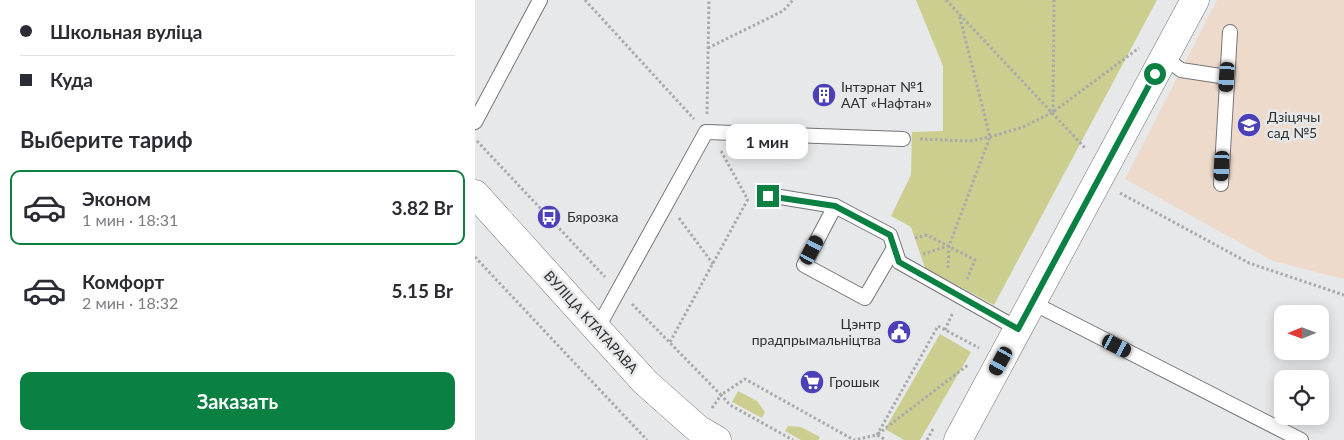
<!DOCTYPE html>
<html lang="ru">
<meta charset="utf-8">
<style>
:root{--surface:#fff;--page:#f7f7f7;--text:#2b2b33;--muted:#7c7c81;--line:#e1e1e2;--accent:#0b8043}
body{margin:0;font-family:Lato,sans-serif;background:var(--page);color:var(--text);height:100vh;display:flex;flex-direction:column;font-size:19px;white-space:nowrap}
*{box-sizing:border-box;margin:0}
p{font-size:16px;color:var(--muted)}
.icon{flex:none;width:28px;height:28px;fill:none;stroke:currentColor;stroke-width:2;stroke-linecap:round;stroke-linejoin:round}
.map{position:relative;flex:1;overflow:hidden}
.details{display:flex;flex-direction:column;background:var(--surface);width:475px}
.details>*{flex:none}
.hud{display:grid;align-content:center;height:110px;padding:0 20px;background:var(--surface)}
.needle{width:32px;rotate:269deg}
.tools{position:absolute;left:799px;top:305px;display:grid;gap:10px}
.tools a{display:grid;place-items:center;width:55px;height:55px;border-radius:10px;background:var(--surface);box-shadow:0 2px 12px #0003;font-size:25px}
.end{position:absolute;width:22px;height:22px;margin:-11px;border:6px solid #0b8043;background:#fff;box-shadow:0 0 0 2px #fff}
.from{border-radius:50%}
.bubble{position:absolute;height:35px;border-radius:10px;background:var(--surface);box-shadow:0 2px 12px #0003;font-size:16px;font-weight:700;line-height:35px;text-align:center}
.car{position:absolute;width:15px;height:30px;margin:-15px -8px;border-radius:6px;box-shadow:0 0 4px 1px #0007;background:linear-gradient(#222 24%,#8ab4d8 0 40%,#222 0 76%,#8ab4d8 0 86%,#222 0)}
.hud b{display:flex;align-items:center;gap:18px;height:48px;font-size:19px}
.hud b+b{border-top:1px solid var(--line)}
.hud i{width:12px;height:12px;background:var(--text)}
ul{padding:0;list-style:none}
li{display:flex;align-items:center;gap:15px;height:75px;margin:0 10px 8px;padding:0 10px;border:2px solid transparent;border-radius:10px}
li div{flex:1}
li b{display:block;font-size:19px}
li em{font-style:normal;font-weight:700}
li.active{border-color:var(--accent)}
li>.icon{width:45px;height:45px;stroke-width:1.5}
h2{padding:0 20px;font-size:22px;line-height:60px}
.action{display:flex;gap:10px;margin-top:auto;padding:10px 20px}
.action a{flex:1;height:58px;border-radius:10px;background:var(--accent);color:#fff;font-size:20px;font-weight:700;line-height:58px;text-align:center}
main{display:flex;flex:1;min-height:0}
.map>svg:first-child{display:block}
</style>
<main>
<section class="details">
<div class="hud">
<b><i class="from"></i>Школьная вуліца</b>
<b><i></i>Куда</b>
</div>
<h2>Выберите тариф</h2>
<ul>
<li class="active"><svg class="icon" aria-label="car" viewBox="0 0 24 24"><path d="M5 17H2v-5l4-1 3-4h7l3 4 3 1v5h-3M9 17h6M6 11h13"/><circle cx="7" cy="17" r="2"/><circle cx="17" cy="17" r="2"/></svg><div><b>Эконом</b><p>1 мин · 18:31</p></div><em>3.82 Br</em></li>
<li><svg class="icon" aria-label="car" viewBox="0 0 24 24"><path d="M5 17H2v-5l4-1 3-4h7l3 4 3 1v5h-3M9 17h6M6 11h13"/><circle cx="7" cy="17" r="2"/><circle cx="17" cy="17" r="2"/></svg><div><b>Комфорт</b><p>2 мин · 18:32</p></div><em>5.15 Br</em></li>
</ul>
<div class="action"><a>Заказать</a></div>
</section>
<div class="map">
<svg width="869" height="440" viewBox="0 0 869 440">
<rect width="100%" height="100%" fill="#e7e8e9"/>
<path fill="#eedacb" d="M 742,0 L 869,0 L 869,279 L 798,261 L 650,179 Z"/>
<g fill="#cbce8e">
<path d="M 441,0 L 682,0 L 519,305 L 450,268 L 436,227 L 416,216 L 436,175 L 437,132 L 468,131 L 468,66 Z"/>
<path d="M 465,334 L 496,352 L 445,440 L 429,440 L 410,429 Z"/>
<path d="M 263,391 L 282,401 L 290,412 L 287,418 L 257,402 Z"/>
<path d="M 313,426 L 326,427 L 345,437 L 343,440 L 326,440 L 310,431 Z"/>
</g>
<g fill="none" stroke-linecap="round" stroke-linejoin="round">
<g stroke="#757577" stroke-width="16">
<g id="lane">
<path d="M 689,57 L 706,70 L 752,77"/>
<path d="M 0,122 L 65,0"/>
<path d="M 746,184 L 755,32"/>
<path d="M 293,195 L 360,206 L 415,235 L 424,262 L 543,329"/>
<path d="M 360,206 L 329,265 L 390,298 L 419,248"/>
<path d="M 558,303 L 826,440"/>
<path d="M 122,329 L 231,132 L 428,139"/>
</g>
</g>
<g stroke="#757577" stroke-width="29">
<path id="street" d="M 483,440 L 720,0"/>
</g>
<g stroke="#757577" stroke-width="29">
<path id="secondary" d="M 0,194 L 170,382 L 223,429 L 242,440"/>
</g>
<g stroke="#a9aaab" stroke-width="3" stroke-dasharray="2.5 2.5" stroke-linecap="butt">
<path d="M 110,0 L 219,119"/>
<path d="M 471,0 L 611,149"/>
<path d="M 233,48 L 308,11 L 318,0"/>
<path d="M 578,112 L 579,0"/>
<path d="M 232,114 L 234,0"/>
<path d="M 445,139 L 495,141 L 515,137 L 548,127 L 578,112 L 664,48"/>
<path d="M 2,141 L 130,277"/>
<path d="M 246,151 L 273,200"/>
<path d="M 645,193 L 774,263 L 869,295"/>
<path d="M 204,218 L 238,264"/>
<path d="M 440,238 L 452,235 L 500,260 L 492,279"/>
<path d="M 448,254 L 473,246"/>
<path d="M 0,257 L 172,440"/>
<path d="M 473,268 L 474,246 L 515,137 L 484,14"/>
<path d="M 157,304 L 246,395 L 270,379 L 379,440 L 402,435 L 411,440"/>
<path d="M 470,330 L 478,312"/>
<path d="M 195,342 L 273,199"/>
<path d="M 237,408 L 246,395 L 255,405 L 318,440"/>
<path d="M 403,434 L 493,365"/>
<path d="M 402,435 L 463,326 L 504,348"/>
<path d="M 452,440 L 458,429"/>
</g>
<use href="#lane" stroke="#fff" stroke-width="14"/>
<use href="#street" stroke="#fff" stroke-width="28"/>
<use href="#secondary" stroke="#fff" stroke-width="28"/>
</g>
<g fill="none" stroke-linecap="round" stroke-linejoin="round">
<path stroke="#0b8043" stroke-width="6" d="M 293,196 L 360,206 L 415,235 L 424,262 L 543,329 L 680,74"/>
</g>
<defs>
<g id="building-disc" transform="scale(1.25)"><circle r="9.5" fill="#4b40b7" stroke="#e7e8e9"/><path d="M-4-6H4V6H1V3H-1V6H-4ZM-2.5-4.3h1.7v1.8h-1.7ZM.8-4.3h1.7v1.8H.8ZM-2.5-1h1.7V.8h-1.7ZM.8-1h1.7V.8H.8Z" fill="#fff"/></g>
<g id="school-disc" transform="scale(1.25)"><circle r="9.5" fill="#4b40b7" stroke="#e7e8e9"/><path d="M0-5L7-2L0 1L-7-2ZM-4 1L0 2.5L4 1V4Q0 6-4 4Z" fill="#fff"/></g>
<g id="bus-disc" transform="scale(1.25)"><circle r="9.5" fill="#4b40b7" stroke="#e7e8e9"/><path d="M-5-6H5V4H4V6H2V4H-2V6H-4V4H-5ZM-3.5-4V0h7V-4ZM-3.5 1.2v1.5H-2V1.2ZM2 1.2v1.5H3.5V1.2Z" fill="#fff"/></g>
<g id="civic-disc" transform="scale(1.25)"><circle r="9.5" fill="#4b40b7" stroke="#e7e8e9"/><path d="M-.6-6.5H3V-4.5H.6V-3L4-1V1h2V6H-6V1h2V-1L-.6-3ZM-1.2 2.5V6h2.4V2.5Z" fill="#fff"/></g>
<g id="supermarket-disc" transform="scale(1.25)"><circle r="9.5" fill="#4b40b7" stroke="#e7e8e9"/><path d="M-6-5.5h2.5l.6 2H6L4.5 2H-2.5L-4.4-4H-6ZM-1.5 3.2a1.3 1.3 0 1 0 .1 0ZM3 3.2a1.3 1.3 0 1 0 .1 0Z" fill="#fff"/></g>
</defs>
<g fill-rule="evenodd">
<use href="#building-disc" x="349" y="95"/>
<use href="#school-disc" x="774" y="125"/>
<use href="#bus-disc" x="74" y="217"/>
<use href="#civic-disc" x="424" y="332"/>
<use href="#supermarket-disc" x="337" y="382"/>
</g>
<g text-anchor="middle" stroke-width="5" stroke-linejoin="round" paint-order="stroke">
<g font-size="14" fill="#2f3030" stroke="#e7e8e9" text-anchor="start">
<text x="366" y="92">Інтэрнат №1<tspan x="366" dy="16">ААТ «Нафтан»</tspan></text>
<text x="792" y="122">Дзіцячы<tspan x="792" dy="16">сад №5</tspan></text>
<text x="92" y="222">Бярозка</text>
<text x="406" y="329" text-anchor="end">Цэнтр<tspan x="406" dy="16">прадпрымальніцтва</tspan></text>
<text x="354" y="387">Грошык</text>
</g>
<g font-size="14" fill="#2f3030" stroke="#e7e8e9">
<text transform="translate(116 322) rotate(48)" y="5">ВУЛІЦА КТАТАРАВА</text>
</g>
</g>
</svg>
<div class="tools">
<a><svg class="needle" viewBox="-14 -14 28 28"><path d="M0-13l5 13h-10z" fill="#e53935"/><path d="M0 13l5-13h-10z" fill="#7c7c81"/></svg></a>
<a><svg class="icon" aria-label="locate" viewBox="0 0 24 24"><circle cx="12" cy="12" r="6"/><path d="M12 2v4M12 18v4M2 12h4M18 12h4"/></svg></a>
</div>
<i class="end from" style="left:680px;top:74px"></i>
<i class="end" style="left:293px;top:196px"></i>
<div class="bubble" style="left:251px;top:124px;width:82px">1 мин</div>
<i class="car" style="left:752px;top:77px;rotate:184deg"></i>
<i class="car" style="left:747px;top:166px;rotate:183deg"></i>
<i class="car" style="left:337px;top:250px;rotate:28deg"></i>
<i class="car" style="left:642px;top:346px;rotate:117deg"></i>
<i class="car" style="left:526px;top:361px;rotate:209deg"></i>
</div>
</main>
